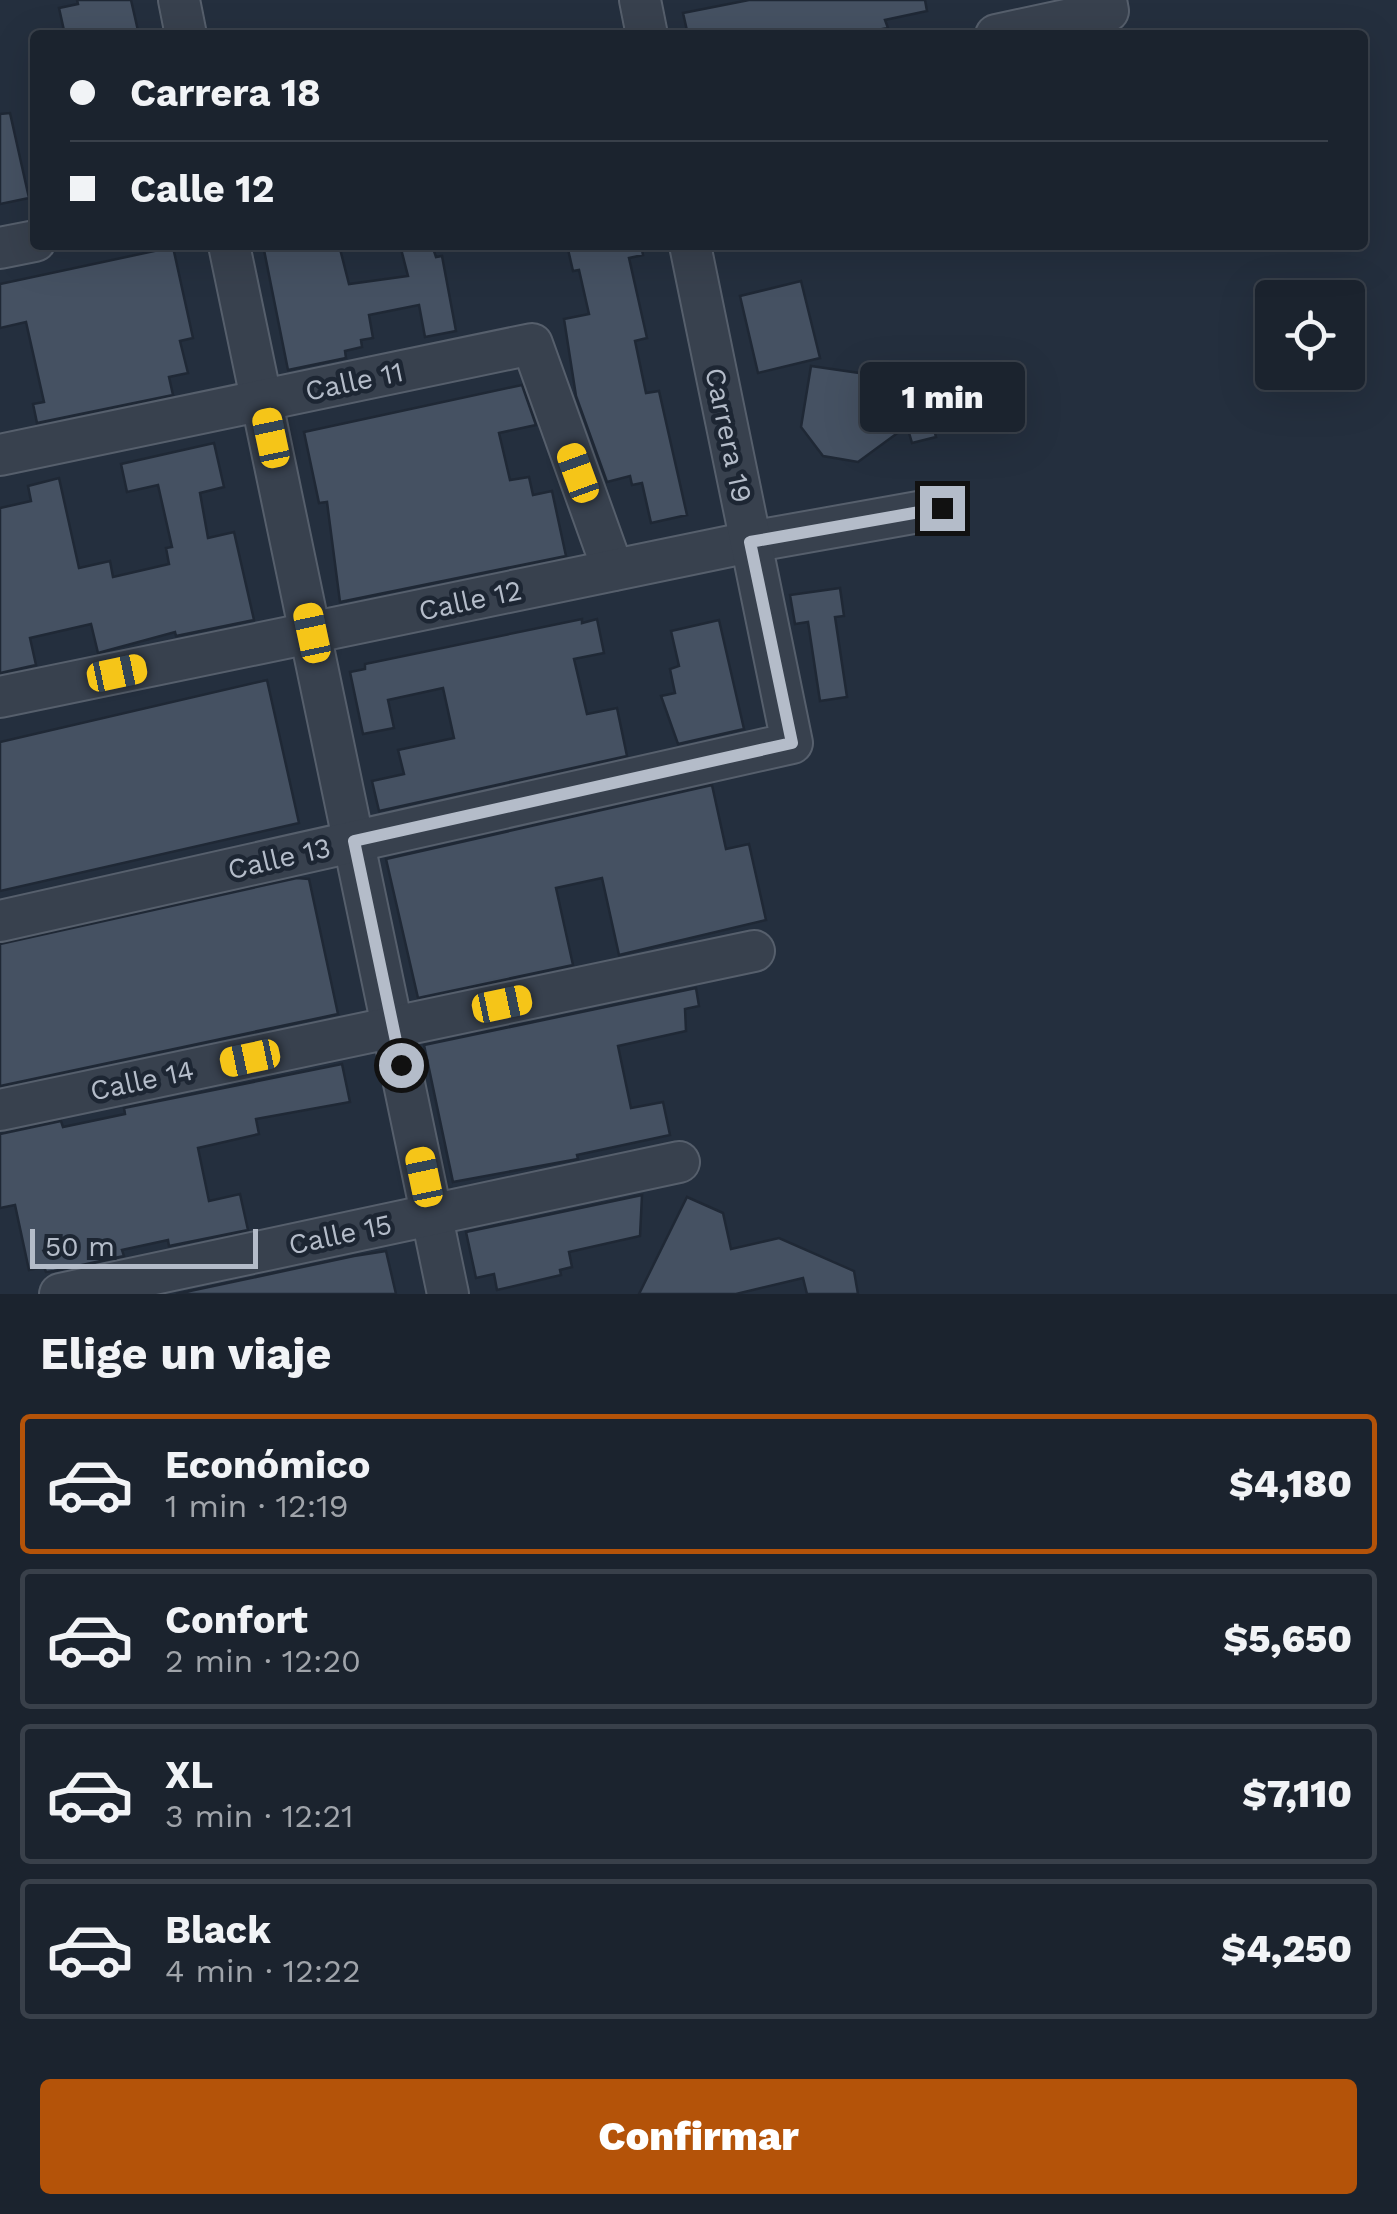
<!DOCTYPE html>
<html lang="es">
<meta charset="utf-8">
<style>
:root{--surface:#1b232e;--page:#282f3a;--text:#f1f3f6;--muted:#a0a4aa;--line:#39404a;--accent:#b45309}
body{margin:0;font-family:"Work Sans",sans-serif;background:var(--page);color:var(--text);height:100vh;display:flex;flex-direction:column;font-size:38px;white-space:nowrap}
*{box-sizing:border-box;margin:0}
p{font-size:32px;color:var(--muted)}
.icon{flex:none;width:55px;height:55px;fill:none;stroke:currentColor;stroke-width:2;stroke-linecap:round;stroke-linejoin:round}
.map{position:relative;height:1294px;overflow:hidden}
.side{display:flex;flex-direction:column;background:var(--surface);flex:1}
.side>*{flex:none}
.top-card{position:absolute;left:30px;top:30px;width:1338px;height:220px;border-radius:10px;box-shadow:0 10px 40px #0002,0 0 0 2px var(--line);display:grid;align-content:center;height:220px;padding:0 40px;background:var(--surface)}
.fabs{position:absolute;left:1255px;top:280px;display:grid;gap:20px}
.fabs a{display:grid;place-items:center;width:110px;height:110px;border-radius:10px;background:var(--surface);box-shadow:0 10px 40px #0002,0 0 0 2px var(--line);font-size:50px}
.scale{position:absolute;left:30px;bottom:25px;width:228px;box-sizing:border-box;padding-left:10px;border:5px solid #b4bcc9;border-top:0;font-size:28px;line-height:35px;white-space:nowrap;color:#b4bcc9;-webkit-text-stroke:8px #1d2633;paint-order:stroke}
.end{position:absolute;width:45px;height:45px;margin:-22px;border:12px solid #b4bcc9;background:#111;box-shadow:0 0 0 5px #111}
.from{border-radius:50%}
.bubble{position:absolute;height:70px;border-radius:10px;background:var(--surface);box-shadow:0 10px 40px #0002,0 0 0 2px var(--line);font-size:32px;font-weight:800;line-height:70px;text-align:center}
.car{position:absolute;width:30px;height:60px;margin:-30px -15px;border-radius:12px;box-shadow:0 0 8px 2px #0007;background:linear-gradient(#f5c518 24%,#345 0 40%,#f5c518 0 76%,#345 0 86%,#f5c518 0)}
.top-card b{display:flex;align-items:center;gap:35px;height:95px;font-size:38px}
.top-card b+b{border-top:2px solid var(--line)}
.top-card i{width:25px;height:25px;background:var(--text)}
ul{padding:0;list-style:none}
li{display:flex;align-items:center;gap:30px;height:140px;margin:0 20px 15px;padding:0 20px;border:5px solid var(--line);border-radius:10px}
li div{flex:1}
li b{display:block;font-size:38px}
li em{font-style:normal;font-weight:800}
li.selected{border-color:var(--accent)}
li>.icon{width:90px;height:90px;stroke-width:1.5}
h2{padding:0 40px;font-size:45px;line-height:120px}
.action{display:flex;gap:20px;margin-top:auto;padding:20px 40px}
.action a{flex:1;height:115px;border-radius:10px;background:var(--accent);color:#fff;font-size:40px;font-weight:800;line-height:115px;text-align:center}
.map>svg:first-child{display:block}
</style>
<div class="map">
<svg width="1397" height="1294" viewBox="0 0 1397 1294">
<rect width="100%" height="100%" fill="#242f3e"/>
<g fill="#455162" stroke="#1f2835" stroke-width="2.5">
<path d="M 77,0 L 131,0 L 139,35 L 65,35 L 59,8 L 78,4 Z"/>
<path d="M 749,0 L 925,0 L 927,11 L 885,20 L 888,28 L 850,35 L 688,35 L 683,13 Z"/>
<path d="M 10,113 L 29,198 L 0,204 L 0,114 Z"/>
<path d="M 263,245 L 339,245 L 349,284 L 408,276 L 400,245 L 432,245 L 436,257 L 442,256 L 456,331 L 425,337 L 419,305 L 369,315 L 373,338 L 361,340 L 362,347 L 345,351 L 346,358 L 288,370 Z"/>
<path d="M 567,245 L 641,245 L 643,255 L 629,258 L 647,338 L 635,341 L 646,393 L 659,391 L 687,515 L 651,523 L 642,483 L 632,485 L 630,476 L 607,482 L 576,396 L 564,319 L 589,314 L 579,270 L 573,271 Z"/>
<path d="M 173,247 L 193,338 L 180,341 L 188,373 L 169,377 L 173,395 L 37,423 L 33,404 L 44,402 L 26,322 L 0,328 L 0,284 Z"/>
<path d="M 801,281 L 820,358 L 758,373 L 740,296 Z"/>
<path d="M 811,366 L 873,375 L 888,397 L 923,388 L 936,437 L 912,443 L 907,426 L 858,462 L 823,456 L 801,427 Z"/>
<path d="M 522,385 L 536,425 L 499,433 L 510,480 L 529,477 L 533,495 L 552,491 L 566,556 L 340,602 L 327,502 L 319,503 L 304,432 Z"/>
<path d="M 214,443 L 224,487 L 200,493 L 208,538 L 234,532 L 254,620 L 176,636 L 175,632 L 98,653 L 91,624 L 30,638 L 36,665 L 0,673 L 0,508 L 31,501 L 28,486 L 59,478 L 79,568 L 110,561 L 113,577 L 169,564 L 166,548 L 172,547 L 158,485 L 127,492 L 121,464 Z"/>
<path d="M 840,588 L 844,616 L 835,617 L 847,697 L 820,701 L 808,622 L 795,624 L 790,595 Z"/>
<path d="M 582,619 L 582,623 L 597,619 L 604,653 L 574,659 L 587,714 L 617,708 L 627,756 L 379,811 L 372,781 L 404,774 L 398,750 L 454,738 L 443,688 L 388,700 L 394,728 L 363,734 L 350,672 L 365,669 L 365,664 Z"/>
<path d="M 719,620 L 744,729 L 678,744 L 661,696 L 675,693 L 670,669 L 679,666 L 671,631 Z"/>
<path d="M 267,680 L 299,823 L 0,891 L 0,742 Z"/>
<path d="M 712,785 L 726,849 L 749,844 L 766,920 L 619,955 L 602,878 L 556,888 L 573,965 L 418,998 L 386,859 Z"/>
<path d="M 297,878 L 309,879 L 338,1014 L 0,1086 L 0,944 Z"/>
<path d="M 696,988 L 699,1006 L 685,1009 L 686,1031 L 618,1046 L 631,1108 L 663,1102 L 670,1135 L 577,1155 L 578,1159 L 453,1182 L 424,1045 Z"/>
<path d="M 342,1064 L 350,1102 L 256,1119 L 259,1134 L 198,1148 L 209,1201 L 240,1194 L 248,1230 L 169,1246 L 168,1240 L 122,1250 L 124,1256 L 54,1271 L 46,1272 L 44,1267 L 29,1270 L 15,1205 L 0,1208 L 0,1134 L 61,1121 L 63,1127 L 125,1114 L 124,1108 Z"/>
<path d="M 642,1195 L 640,1236 L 569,1252 L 572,1267 L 560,1270 L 561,1275 L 497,1290 L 494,1274 L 476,1278 L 466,1232 Z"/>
<path d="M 687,1197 L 723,1213 L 731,1249 L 779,1238 L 854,1271 L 858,1294 L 807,1294 L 803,1278 L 736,1294 L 639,1294 Z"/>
<path d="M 386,1251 L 396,1294 L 176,1294 L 354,1256 Z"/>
</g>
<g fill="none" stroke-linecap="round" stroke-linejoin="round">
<g stroke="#565f6c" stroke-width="44">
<g id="minor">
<path d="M 179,0 L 186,35"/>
<path d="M 640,0 L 647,35"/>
<path d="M 996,35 L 1108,11 L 1106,0"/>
<path d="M 229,245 L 448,1294"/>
<path d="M 0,248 L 35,241"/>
<path d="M 0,455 L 532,344 L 613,570"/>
<path d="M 0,697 L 750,542 L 941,508"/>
<path d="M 0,921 L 792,743 L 690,245"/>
<path d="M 0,1110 L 754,951"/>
<path d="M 60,1294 L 679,1162"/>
</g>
</g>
<use href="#minor" stroke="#38414e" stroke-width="40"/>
</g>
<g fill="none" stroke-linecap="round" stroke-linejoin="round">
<path stroke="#b4bcc9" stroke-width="12" d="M 401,1065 L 354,841 L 792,743 L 750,542 L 942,508"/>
</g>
<g text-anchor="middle" stroke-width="9" stroke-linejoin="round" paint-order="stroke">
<g font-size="28" fill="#b4bcc9" stroke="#1d2633">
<text transform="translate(354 381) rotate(-12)" y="10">Calle 11</text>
<text transform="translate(729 435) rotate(78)" y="10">Carrera 19</text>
<text transform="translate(470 600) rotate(-12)" y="10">Calle 12</text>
<text transform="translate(279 858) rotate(-13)" y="10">Calle 13</text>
<text transform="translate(142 1080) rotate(-12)" y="10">Calle 14</text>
<text transform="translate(340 1234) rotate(-12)" y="10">Calle 15</text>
</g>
</g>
</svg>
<div class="fabs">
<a><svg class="icon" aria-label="locate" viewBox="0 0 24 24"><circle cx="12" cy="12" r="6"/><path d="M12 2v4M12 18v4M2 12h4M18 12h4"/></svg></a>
</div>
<div class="scale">50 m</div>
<i class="end from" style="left:401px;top:1065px"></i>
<i class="end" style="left:942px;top:508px"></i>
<div class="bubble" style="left:860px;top:362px;width:165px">1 min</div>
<i class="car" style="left:271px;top:438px;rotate:348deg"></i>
<i class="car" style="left:578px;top:473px;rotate:340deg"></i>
<i class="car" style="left:312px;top:633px;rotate:348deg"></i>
<i class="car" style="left:117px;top:673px;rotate:78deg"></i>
<i class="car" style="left:502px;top:1004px;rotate:78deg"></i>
<i class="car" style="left:250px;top:1058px;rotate:258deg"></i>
<i class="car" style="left:424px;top:1177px;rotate:348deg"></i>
<div class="top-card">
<b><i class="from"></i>Carrera 18</b>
<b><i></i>Calle 12</b>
</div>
</div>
<section class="side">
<h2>Elige un viaje</h2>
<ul>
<li class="selected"><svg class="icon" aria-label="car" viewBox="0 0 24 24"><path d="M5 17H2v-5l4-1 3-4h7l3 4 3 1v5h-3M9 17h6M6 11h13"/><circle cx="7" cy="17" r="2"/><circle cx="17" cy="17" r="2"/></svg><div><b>Económico</b><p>1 min · 12:19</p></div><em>$4,180</em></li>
<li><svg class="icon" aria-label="car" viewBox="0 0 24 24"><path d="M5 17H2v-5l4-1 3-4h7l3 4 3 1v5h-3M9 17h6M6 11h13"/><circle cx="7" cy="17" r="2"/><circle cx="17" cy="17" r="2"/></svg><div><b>Confort</b><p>2 min · 12:20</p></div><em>$5,650</em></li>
<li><svg class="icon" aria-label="car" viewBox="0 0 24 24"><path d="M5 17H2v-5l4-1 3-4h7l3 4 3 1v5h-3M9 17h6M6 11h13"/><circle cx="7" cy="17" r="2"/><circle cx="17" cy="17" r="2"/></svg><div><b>XL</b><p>3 min · 12:21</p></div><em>$7,110</em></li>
<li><svg class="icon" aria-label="car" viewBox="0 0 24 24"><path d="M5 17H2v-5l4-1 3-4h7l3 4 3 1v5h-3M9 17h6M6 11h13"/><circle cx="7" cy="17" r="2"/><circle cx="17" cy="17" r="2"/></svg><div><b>Black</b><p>4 min · 12:22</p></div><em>$4,250</em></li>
</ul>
<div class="action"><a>Confirmar</a></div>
</section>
